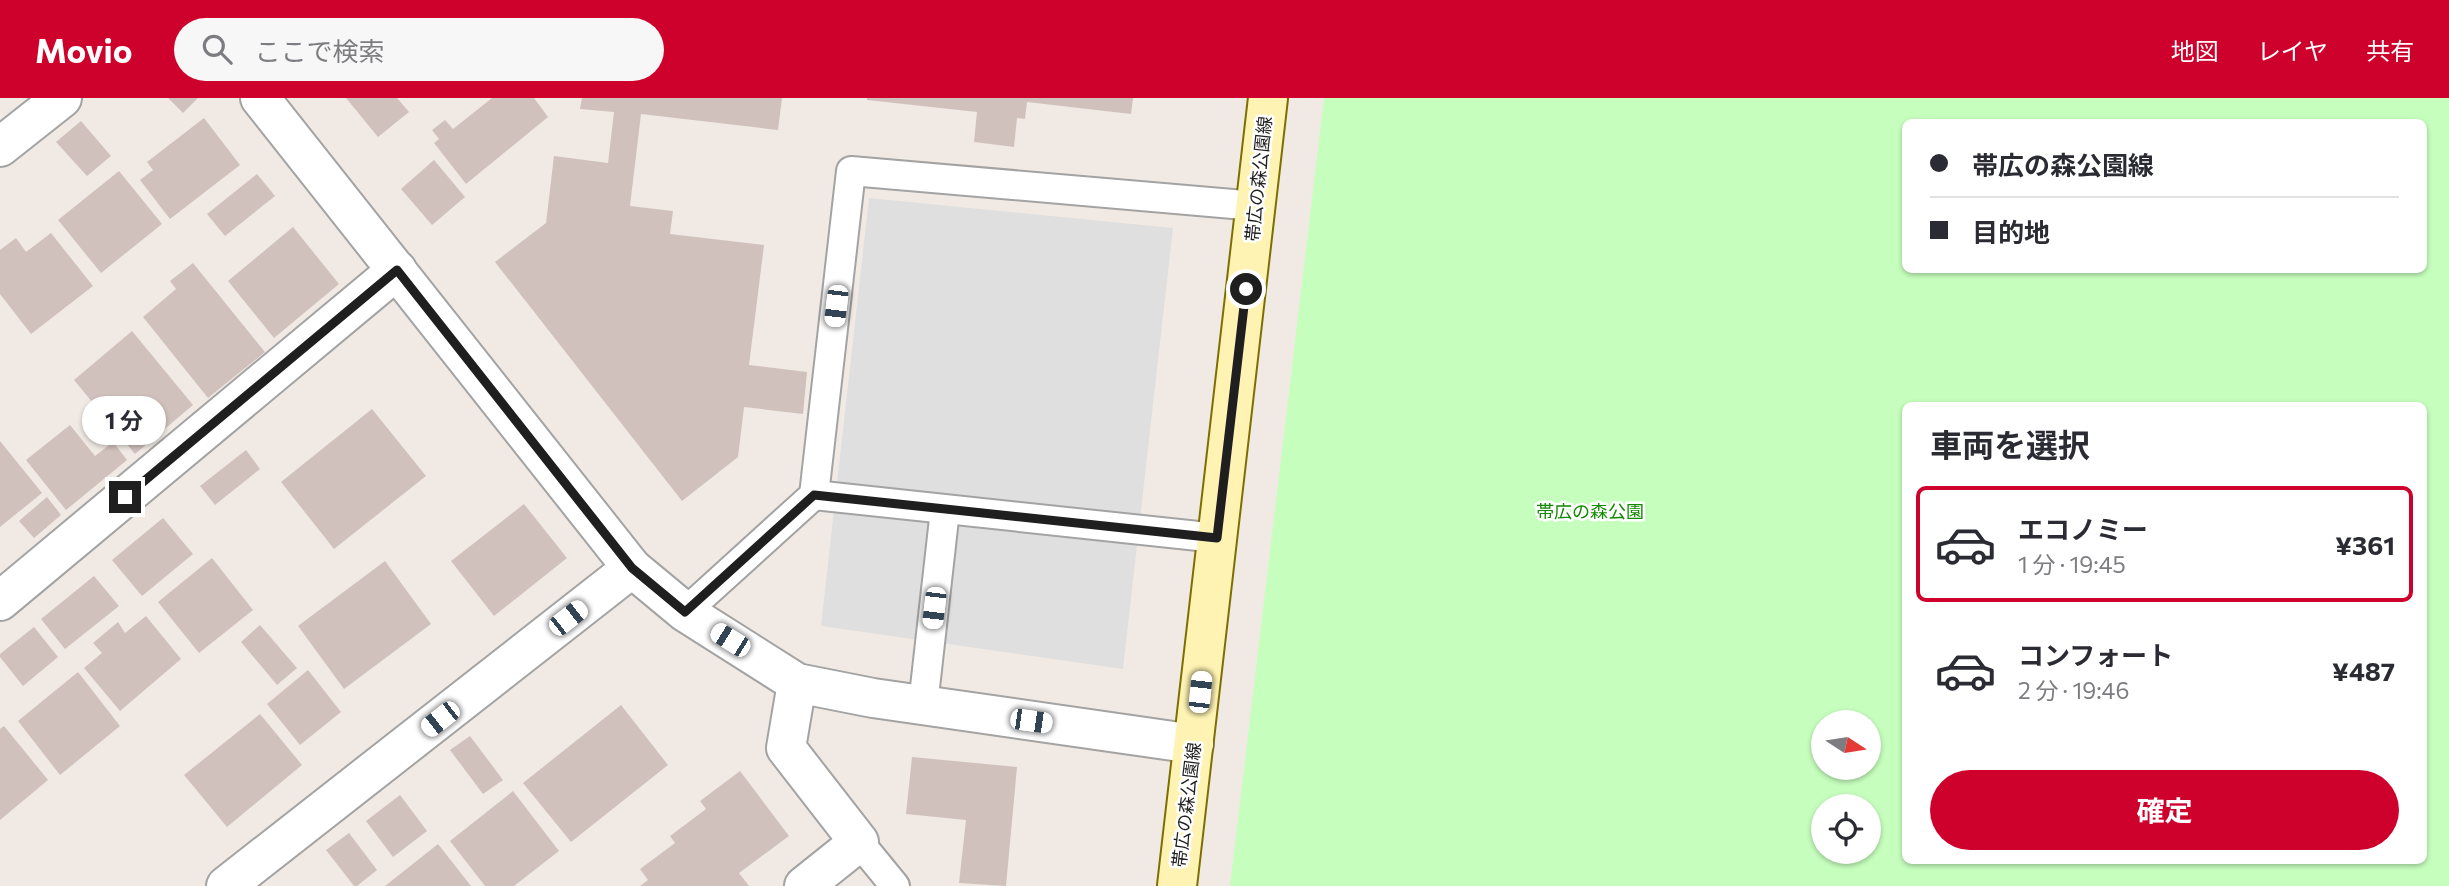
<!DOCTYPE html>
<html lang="ja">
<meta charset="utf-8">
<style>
:root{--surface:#fff;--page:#f7f7f7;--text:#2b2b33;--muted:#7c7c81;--line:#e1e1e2;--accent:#ce002c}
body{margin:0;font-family:Commissioner,"Noto Sans JP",sans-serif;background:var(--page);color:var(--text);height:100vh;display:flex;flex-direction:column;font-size:26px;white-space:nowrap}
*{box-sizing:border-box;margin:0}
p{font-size:23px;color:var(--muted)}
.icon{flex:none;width:38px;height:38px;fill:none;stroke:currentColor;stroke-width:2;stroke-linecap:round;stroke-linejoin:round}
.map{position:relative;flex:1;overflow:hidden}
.details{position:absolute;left:1902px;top:304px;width:525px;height:462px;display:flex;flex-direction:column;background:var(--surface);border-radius:10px;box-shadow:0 2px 5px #0004}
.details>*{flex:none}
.guide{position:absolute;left:1902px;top:21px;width:525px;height:154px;border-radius:10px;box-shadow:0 2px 5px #0004;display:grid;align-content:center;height:154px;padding:0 28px;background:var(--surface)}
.needle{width:46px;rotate:102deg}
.fabs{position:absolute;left:1811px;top:612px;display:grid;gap:14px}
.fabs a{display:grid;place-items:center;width:70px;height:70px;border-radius:50%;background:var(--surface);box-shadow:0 2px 5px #0004;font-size:35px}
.end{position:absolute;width:32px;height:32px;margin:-16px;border:9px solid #1f1f1f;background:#fff;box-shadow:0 0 0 4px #fff}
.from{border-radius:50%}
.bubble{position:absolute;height:49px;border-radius:24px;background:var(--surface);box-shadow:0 2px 5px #0004;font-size:23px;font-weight:700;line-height:49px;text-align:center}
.car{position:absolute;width:21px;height:42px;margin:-21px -10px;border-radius:9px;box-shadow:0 0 5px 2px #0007;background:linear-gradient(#fff 24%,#345 0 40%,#fff 0 76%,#345 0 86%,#fff 0)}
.guide b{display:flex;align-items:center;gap:24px;height:66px;font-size:26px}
.guide b+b{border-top:2px solid var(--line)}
.guide i{width:18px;height:18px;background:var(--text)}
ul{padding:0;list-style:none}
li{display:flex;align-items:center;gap:21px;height:116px;margin:0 14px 10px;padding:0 14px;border:4px solid transparent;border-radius:10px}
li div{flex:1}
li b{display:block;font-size:26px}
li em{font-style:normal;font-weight:700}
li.active{border-color:var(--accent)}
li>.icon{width:63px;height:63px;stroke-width:1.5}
h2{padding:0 28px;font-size:32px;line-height:84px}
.primary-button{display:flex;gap:14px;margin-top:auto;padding:14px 28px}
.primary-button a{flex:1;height:80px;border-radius:42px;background:var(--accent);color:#fff;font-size:28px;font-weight:700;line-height:80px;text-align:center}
header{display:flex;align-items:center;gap:42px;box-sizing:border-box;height:98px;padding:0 35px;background:var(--accent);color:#fff}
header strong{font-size:33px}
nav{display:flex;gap:38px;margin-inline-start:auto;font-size:24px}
.search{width:490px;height:63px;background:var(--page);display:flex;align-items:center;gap:18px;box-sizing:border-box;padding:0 24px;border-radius:38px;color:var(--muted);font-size:26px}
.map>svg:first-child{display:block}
</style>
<header>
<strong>Movio</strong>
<div class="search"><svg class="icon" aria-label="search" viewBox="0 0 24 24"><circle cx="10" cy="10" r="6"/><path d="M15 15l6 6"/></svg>ここで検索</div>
<nav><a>地図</a><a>レイヤ</a><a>共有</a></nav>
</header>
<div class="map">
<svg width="2449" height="788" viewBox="0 0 2449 788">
<rect width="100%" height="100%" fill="#f1eae4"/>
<path fill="#c6febd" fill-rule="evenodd" d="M 1324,0 L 2449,0 L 2449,788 L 1230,788 ZM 1906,24 L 2424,24 L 2424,172 L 1906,172 ZM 1906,308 L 2424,308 L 2424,763 L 1906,763 ZM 1824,625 L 1869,625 L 1869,670 L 1824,670 ZM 1824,709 L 1869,709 L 1869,754 L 1824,754 Z"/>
<path fill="#dfdfdf" d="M 869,100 L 1173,130 L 1123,571 L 821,528 Z"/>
<g fill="#d1c1bd">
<path d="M 168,0 L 198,0 L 183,15 Z"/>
<path d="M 346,0 L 397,0 L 409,14 L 378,39 Z"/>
<path d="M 492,0 L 534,0 L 548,19 L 466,86 L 434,45 L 439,41 L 432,32 L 445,22 L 453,31 Z"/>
<path d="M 582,0 L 782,0 L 778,32 L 641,16 L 630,108 L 673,113 L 670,136 L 764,147 L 749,267 L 807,274 L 803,316 L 744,309 L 738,359 L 682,403 L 495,164 L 546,125 L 554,58 L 608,65 L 614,14 L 580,11 Z"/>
<path d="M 867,0 L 1133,0 L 1131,16 L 1027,4 L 1025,21 L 1017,20 L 1014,49 L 974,44 L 977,14 L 867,2 Z"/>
<path d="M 204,20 L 240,67 L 170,121 L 140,82 L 153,72 L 147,64 Z"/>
<path d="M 81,23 L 111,58 L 87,78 L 56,44 Z"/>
<path d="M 434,62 L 465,99 L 432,127 L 401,91 Z"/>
<path d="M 119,73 L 162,126 L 101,175 L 58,122 Z"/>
<path d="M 257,76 L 275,98 L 225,138 L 207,116 Z"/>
<path d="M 293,129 L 339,186 L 274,240 L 228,183 Z"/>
<path d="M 51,135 L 93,188 L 31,236 L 0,196 L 0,152 L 16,140 L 26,154 Z"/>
<path d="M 193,165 L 265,254 L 208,300 L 143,219 L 176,191 L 170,183 Z"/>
<path d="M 132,233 L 193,307 L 135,356 L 74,282 Z"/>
<path d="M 372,311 L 426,378 L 334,451 L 281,384 Z"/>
<path d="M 70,327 L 95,358 L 113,344 L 127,362 L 66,412 L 26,362 Z"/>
<path d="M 0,343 L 42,395 L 0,429 Z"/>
<path d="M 246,352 L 260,371 L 215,407 L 200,388 Z"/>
<path d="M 47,399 L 61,417 L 34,440 L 19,423 Z"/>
<path d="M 524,406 L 567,460 L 494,518 L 451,463 Z"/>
<path d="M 163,420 L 193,456 L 142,498 L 112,462 Z"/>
<path d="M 212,460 L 253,512 L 199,555 L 158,504 Z"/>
<path d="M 385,463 L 431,526 L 344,591 L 298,528 Z"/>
<path d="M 94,478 L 119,508 L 65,551 L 41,521 Z"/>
<path d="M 146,518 L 181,561 L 120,613 L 84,570 L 102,555 L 93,545 L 118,524 L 125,535 Z"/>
<path d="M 260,527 L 297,570 L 277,587 L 241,544 Z"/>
<path d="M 34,529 L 58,559 L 23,588 L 0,559 L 0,556 Z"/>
<path d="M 308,572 L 341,614 L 300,647 L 267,606 Z"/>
<path d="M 78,574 L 120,628 L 60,677 L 18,623 Z"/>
<path d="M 621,607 L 668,667 L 571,744 L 523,685 Z"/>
<path d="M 260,616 L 302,667 L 227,729 L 184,677 Z"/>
<path d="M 4,628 L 48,682 L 0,722 L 0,631 Z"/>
<path d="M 470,638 L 503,682 L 483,696 L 450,652 Z"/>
<path d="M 912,659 L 1017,669 L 1006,788 L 959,785 L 966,722 L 906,716 Z"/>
<path d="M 740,673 L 789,738 L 739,775 L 749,788 L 640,788 L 648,782 L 640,771 L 675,745 L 670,738 L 706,711 L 700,703 Z"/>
<path d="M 513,693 L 559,753 L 514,788 L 485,788 L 450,743 Z"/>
<path d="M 400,697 L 427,733 L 393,759 L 366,723 Z"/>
<path d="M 349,735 L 377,772 L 357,788 L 354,788 L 326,752 Z"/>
<path d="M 438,746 L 471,788 L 385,788 Z"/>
</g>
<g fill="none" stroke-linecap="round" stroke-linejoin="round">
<g stroke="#a3a3a3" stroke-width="32">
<g id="service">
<path d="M 814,397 L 1217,440"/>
<path d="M 685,514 L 814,397 L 851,73 L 1256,108"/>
<path d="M 923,607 L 945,412"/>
<path d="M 859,744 L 895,788"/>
</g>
</g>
<g stroke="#a3a3a3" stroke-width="42">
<g id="minor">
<path d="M 260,0 L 632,470 L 685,514 L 797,585 L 873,600 L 1194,646"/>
<path d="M 0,49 L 62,0"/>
<path d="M 0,503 L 397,172"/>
<path d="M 797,585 L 786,650 L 859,744 L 804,788"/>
<path d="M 226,788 L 632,470"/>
</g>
</g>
<g stroke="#7c6f00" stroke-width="42">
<path id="secondary" d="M 1177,788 L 1268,0"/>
</g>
<use href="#service" stroke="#fff" stroke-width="28"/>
<use href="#minor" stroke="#fff" stroke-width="38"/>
<use href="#secondary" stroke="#fff3b4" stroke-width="38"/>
</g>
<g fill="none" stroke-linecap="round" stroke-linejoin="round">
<path stroke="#1f1f1f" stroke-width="9" d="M 125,399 L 397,172 L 632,470 L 685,514 L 814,397 L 1217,440 L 1246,191"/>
</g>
<g text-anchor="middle" stroke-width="5" stroke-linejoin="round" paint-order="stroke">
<g font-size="18" fill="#1f1f1f" stroke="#fff">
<text transform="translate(1259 81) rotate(-84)" y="6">帯広の森公園線</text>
<text transform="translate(1187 707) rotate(-83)" y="6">帯広の森公園線</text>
</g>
<g font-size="18" fill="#138901" stroke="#fff">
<text x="1590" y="420">帯広の森公園</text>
</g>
</g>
</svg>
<div class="fabs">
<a><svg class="needle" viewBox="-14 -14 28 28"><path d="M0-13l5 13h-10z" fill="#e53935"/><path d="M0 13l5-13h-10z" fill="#7c7c81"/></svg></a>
<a><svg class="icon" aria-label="locate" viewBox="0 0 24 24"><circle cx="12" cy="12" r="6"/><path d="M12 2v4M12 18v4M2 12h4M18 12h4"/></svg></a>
</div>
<i class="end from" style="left:1246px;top:191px"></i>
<i class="end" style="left:125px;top:399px"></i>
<div class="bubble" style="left:82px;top:298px;width:84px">1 分</div>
<i class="car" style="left:836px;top:208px;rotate:187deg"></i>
<i class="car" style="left:934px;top:510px;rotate:187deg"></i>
<i class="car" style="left:568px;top:520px;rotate:52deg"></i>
<i class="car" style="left:730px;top:542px;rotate:302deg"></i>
<i class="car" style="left:1200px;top:594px;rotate:6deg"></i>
<i class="car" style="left:440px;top:621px;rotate:232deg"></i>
<i class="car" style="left:1031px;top:623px;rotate:98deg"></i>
<div class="guide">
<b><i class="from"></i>帯広の森公園線</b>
<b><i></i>目的地</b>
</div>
<section class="details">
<h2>車両を選択</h2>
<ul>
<li class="active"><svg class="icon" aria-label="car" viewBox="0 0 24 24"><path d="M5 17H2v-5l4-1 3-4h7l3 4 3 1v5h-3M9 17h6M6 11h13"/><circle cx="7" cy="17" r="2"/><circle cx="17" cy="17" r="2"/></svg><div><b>エコノミー</b><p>1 分 · 19:45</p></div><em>¥361</em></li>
<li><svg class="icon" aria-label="car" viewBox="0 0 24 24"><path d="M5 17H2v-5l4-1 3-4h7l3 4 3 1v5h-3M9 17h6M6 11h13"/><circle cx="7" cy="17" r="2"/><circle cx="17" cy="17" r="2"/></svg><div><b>コンフォート</b><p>2 分 · 19:46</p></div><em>¥487</em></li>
</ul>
<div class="primary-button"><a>確定</a></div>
</section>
</div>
